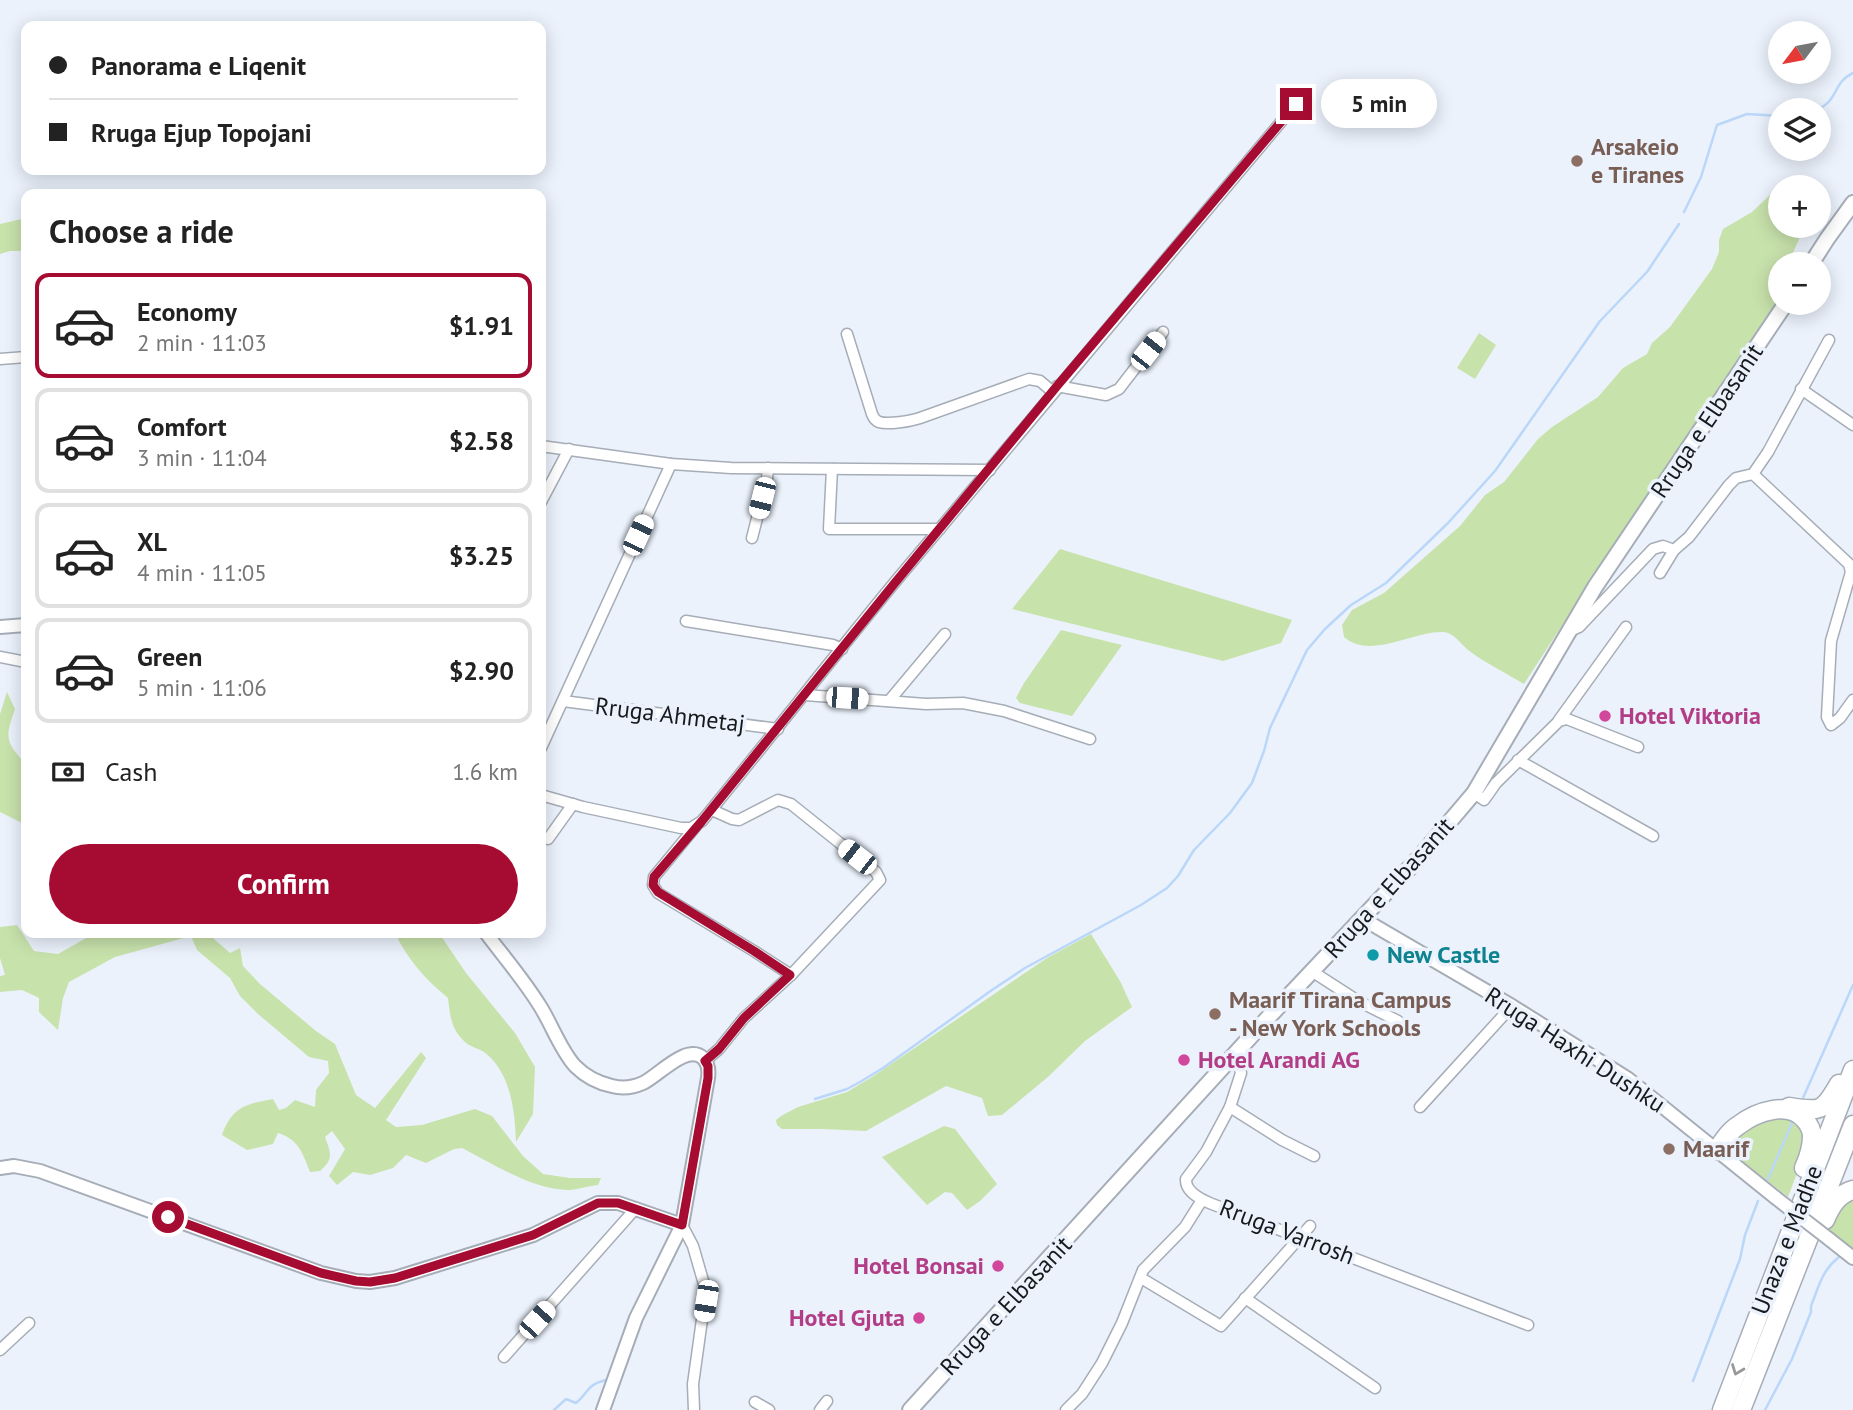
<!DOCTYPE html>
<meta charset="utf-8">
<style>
:root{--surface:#fff;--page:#f6f6f6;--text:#222;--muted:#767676;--line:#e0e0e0;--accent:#a60b32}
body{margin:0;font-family:"PT Sans",sans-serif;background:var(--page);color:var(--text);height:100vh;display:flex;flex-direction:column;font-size:26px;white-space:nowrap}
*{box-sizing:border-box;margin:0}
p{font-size:23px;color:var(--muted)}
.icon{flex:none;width:38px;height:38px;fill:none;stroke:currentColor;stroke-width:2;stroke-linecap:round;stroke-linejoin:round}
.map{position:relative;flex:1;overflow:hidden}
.drawer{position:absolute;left:21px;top:189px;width:525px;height:749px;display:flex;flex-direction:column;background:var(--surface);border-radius:14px;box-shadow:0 4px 18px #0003}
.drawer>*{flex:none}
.banner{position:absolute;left:21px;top:21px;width:525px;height:154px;border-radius:14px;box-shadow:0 4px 18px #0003;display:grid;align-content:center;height:154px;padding:0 28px;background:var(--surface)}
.needle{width:46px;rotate:238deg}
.controls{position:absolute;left:1768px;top:21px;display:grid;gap:14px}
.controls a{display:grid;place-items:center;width:63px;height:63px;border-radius:50%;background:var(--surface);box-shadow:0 4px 18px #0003;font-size:35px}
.end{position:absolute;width:32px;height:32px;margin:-16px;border:9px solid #a60b32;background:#fff;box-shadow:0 0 0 4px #fff}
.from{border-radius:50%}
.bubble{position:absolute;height:49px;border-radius:24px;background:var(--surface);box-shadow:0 4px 18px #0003;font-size:23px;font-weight:600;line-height:49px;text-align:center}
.car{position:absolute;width:21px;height:42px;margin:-21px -10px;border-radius:9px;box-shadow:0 0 5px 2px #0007;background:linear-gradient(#fff 24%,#345 0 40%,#fff 0 76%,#345 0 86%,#fff 0)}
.banner b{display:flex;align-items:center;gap:24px;height:66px;font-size:26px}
.banner b+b{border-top:2px solid var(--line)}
.banner i{width:18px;height:18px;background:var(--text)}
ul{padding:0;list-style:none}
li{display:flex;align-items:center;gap:21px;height:105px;margin:0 14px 10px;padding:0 14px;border:4px solid var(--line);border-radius:14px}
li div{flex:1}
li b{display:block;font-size:26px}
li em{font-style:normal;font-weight:600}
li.on{border-color:var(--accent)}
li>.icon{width:63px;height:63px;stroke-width:1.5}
h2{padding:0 28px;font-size:32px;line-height:84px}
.pay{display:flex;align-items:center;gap:18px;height:77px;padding:0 28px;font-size:26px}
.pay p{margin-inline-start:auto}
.cta{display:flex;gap:14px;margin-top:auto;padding:14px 28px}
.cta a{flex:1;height:80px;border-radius:42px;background:var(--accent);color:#fff;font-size:28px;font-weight:600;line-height:80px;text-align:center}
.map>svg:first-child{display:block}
</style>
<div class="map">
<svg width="1853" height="1410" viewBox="0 0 1853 1410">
<rect width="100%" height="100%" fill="#ebf2fc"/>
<g fill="#c8e2ac">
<path d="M 1780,188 L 1780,226 L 1805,226 L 1792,255 L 1792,264 L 1780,264 L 1780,303 L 1591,581 L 1524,684 C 1506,673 1485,663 1468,650 C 1461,644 1453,632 1443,632 C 1412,631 1371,660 1344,637 L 1342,625 L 1352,610 L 1384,593 L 1460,526 L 1485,495 L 1504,482 L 1538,439 L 1552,427 L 1598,397 L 1623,368 L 1647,354 L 1652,343 L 1670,327 L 1712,269 L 1719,252 L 1719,240 L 1723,229 L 1752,212 L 1773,192 Z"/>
<path d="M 26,218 L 26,251 L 10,251 L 0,254 L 0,224 Z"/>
<path d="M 1479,333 L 1496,345 L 1475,379 L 1457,368 Z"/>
<path d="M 1060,549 L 1292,620 L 1281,643 L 1223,661 L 1012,609 Z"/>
<path d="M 1061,630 L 1122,645 L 1072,716 L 1020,703 L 1016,698 L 1024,683 Z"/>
<path d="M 7,692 L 15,709 C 9,728 3,738 17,754 C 21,759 24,762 26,769 L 26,825 L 0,812 L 0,714 Z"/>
<path d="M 17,925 L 34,951 L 58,954 L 95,933 L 212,933 L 213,938 L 230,953 L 240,948 L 243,966 L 260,984 L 316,1031 L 335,1044 L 356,1095 L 375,1108 L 421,1052 L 426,1058 L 386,1120 L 396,1127 L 422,1125 L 475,1109 L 492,1116 L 523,1156 L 543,1174 L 570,1178 L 601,1178 L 598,1185 C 589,1186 579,1189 570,1190 C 535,1191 493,1164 462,1148 L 454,1149 L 426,1163 L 406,1155 L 393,1168 L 370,1175 L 353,1172 L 337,1185 L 329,1176 L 345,1149 L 332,1131 L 325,1137 C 331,1153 334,1159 320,1171 L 310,1172 C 302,1152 299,1140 278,1133 L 273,1144 L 247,1150 L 222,1135 C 232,1107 246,1104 273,1099 L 279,1110 L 286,1108 L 295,1100 L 315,1107 L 316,1090 L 329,1073 L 328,1061 L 309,1057 L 258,1014 L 240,996 L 230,978 L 197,950 L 191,936 L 115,957 L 69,982 L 63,998 L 58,1030 L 39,1012 L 39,998 L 22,990 L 0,992 L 0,976 L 5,975 L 0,958 L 0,927 Z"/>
<path d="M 395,933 L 439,933 L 466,973 L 515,1033 L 535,1067 L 533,1114 L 516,1142 C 515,1112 511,1072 484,1052 C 478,1048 470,1047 465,1042 C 451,1030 450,1015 448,998 C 426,980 407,959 395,933 Z"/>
<path d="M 1091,934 L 1120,981 L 1132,1007 L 1085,1041 L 1049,1076 L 1002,1115 L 988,1116 L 982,1098 L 946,1086 L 866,1131 L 823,1129 L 782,1129 L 777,1125 L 776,1120 L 781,1116 L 798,1107 L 847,1092 L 872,1077 L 1047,958 Z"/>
<path d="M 1770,1114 L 1801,1120 L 1807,1147 L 1788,1197 L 1726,1149 L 1727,1142 Z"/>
<path d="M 944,1126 L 955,1129 L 997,1184 L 980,1201 L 967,1210 L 952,1193 L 945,1192 L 927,1205 L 882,1157 Z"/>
<path d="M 1853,1193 L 1853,1250 L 1826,1229 L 1834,1210 Z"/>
</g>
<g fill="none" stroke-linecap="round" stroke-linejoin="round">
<g stroke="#bad7f9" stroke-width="2.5">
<path d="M 1817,110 C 1840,99 1832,83 1853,73"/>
<path d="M 1684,212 L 1701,177 L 1717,125 L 1747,114 L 1780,116"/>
<path d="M 1803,1098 L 1853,985"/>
<path d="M 815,1099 L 847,1089 L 860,1082 L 883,1068 L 992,990 L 1025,968 L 1141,905 L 1167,888 L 1178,876 L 1194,850 L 1230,813 L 1252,783 L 1264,751 L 1270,728 L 1307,650 L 1325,629 L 1351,605 L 1386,583 L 1448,523 L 1495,471 L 1600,321 L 1647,272 L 1679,224"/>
<path d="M 1768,1179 L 1792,1123"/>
<path d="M 1693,1381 L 1740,1259 L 1745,1235 L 1758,1201"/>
<path d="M 554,1410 L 566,1399 L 576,1403 C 590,1391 586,1385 606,1380"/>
<path d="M 1765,1410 L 1792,1359 L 1811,1312 L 1811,1306 C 1819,1286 1822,1270 1839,1257"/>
</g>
<g stroke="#a6adb7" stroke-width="13">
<g id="street">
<path d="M 847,334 L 872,414 C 874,418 874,420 879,422 C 888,425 911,421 920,418 L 1029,379 L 1040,381 L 1053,392"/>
<path d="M 0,359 L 26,357"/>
<path d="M 1057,386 L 1106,395 L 1119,389 L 1163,332"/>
<path d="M 1801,389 L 1853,425"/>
<path d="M 541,446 L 671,464 L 731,468 L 990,470"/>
<path d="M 832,469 L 829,529 L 940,529"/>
<path d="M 1753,474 L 1849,564 L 1851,572 L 1831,641 L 1827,717 L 1831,725 L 1840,718 L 1853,700"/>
<path d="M 541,502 L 569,449"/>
<path d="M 752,538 L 767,479 L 768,468"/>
<path d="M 1660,573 L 1674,550 L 1689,537 L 1729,485 L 1736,478 L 1753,474 L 1768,452 L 1829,340"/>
<path d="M 686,621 L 833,645 L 842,649"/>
<path d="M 1570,631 L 1579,627 L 1653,549 L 1663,546 L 1674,550"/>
<path d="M 0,657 L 26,662"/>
<path d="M 805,695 L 926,704 L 963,703 L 1004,711 L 1090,739"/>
<path d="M 563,701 L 778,729"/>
<path d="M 889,701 L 945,634"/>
<path d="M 1559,720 L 1626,627"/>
<path d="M 541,748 L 671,464"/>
<path d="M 1518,760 L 1653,836"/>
<path d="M 1474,793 L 1484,800 L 1496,783 L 1559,721 L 1567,719 L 1638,747"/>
<path d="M 541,795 L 583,807 L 681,828 L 691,828 L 702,821 C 767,742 830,661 895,582 C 1028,422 1162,263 1296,104"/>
<path d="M 696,826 L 654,877 L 653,885 L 658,893 L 754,951 L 791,975"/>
<path d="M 548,839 L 573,804"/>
<path d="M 1313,972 L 1358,1001 L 1398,1021"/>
<path d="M 1232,1057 L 1239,1066 L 1241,1073 L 1230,1107 L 1206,1152 L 1186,1179 C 1185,1192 1202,1200 1212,1204 L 1528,1325"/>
<path d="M 705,1061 L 719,1049 L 744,1018 L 791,975 L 880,880 L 876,872 L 791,804 L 778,800 L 739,820 L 732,819 L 712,810"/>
<path d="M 1230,1107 L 1282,1140 L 1314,1156"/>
<path d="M 1420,1107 L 1512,1006"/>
<path d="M 682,1225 L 693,1246 L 706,1291 L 693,1384 L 694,1410"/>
<path d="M 1141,1278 L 1221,1326 L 1310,1226"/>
<path d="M 1245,1298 L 1375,1388"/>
<path d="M 0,1350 L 29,1323"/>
<path d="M 504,1357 L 636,1208"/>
<path d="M 755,1402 L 769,1410"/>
<path d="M 820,1410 L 827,1401"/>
<path d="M 1066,1410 L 1082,1394 L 1102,1363 L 1122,1323 L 1143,1270 L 1185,1227 L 1202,1200"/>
</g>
</g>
<g stroke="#a6adb7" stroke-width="16">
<g id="secondary">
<path d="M 0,627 L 26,625"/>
<path d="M 1363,919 L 1512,1006 L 1627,1078 L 1776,1198"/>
<path d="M 486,933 C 504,957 524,980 540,1006 C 552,1025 560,1049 575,1066 C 585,1076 598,1083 612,1086 C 623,1089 634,1087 643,1083 C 658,1076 687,1043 703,1058 C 708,1063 709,1071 708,1078 L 682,1225 L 636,1318 L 603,1410"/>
<path d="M 0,1168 L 14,1166 L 40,1171 L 321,1273 L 356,1281 L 370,1282 L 395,1278 L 533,1235 L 598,1203 L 618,1203 L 682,1225"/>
<path d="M 1829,1239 L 1853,1258"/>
</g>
</g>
<g stroke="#a6adb7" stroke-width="18">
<g id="primary">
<path d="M 1811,264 L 1827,239 L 1853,203"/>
<path d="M 910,1410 L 1264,1022 L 1417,860 L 1474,793 L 1595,587 L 1786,303"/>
</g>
</g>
<g stroke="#a6adb7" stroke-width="21">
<g id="highway">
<path d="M 1789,1107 C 1821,1112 1823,1112 1839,1084"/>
<path d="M 1717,1150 C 1723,1141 1729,1131 1739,1125 C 1756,1112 1789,1100 1805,1120 C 1809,1124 1812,1131 1812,1136 C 1812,1146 1808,1159 1804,1168"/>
<path d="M 1825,1220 C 1831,1206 1838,1194 1853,1190"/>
<path d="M 1722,1410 L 1853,1070"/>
<path d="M 1741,1410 L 1853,1125"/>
</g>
</g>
<use href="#street" stroke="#fff" stroke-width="10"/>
<use href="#secondary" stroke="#fff" stroke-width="12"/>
<use href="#primary" stroke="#fff" stroke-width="14"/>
<use href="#highway" stroke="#fff" stroke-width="18"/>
<g stroke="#a6adb7" stroke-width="16" stroke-linecap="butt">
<path id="secondary-bridge" d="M 1776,1198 L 1829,1239"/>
</g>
<use href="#secondary-bridge" stroke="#fff" stroke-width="12"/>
</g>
<defs><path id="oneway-chevron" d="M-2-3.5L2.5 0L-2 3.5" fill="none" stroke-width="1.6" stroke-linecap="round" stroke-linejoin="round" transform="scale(1.75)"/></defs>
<use stroke="#979899" href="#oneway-chevron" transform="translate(1737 1370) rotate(111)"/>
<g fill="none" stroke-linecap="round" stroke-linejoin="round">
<path stroke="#a60b32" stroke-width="9" d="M 168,1217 L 321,1273 L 356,1281 L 370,1282 L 395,1278 L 533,1235 L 598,1203 L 618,1203 L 682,1225 L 708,1078 L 708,1066 L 705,1061 L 719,1049 L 744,1018 L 790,975 L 754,951 L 658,892 L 653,885 L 654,877 L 702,821 L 894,584 L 1057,386 L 1296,104"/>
</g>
<g fill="#8d6e63" stroke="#ebf2fc" stroke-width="2.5">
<circle cx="1577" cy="161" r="7"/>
<circle cx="1215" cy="1014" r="7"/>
<circle cx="1669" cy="1149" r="7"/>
</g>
<g fill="#d1479c" stroke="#ebf2fc" stroke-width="2.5">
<circle cx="1605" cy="716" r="7"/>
<circle cx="1184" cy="1060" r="7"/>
<circle cx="998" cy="1266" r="7"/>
<circle cx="919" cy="1318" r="7"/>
</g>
<circle fill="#0f9aa8" stroke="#ebf2fc" stroke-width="2.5" cx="1373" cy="955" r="7"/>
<g text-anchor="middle" stroke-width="7" stroke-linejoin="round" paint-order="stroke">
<g font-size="24" font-weight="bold" fill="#785e54" stroke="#ebf2fc" text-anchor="start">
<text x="1591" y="155">Arsakeio<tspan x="1591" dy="28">e Tiranes</tspan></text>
<text x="1229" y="1008">Maarif Tirana Campus<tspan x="1229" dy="28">- New York Schools</tspan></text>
<text x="1683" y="1157">Maarif</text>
</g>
<g font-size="24" fill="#171a1d" stroke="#ebf2fc">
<text transform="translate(1707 421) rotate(-56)" y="8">Rruga e Elbasanit</text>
<text transform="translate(670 715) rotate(7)" y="8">Rruga Ahmetaj</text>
<text transform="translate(1389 888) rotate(-48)" y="8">Rruga e Elbasanit</text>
<text transform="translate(1575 1050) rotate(33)" y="8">Rruga Haxhi Dushku</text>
<text transform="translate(1287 1232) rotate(21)" y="8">Rruga Varrosh</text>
<text transform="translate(1787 1240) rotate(-69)" y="8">Unaza e Madhe</text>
<text transform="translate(1006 1306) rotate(-47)" y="8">Rruga e Elbasanit</text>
</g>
<g font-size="24" font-weight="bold" fill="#b23c85" stroke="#ebf2fc" text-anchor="start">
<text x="1619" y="724">Hotel Viktoria</text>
<text x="1198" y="1068">Hotel Arandi AG</text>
<text x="984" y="1274" text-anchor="end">Hotel Bonsai</text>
<text x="905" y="1326" text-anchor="end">Hotel Gjuta</text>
</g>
<g font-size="24" font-weight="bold" fill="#0d838f" stroke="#ebf2fc" text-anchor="start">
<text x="1387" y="963">New Castle</text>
</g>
</g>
</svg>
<div class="controls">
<a><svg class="needle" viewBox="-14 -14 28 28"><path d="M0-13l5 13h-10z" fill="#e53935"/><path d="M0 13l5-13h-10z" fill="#767676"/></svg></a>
<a><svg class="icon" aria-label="layers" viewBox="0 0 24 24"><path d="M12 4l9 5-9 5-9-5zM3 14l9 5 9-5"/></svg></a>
<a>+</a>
<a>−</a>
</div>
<i class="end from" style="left:168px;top:1217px"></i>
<i class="end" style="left:1296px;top:104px"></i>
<div class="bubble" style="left:1321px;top:79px;width:116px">5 min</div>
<i class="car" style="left:1148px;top:351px;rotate:38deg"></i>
<i class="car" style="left:762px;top:498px;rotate:194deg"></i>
<i class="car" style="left:638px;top:535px;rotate:25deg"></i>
<i class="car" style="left:847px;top:698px;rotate:94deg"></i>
<i class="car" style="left:857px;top:857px;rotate:308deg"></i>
<i class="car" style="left:706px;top:1301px;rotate:189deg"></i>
<i class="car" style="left:537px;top:1320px;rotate:42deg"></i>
<div class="banner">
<b><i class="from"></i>Panorama e Liqenit</b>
<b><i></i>Rruga Ejup Topojani</b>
</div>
<section class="drawer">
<h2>Choose a ride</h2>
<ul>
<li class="on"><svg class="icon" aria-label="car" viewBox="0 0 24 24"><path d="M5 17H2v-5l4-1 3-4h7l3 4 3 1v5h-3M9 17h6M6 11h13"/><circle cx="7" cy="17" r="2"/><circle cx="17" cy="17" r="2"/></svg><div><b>Economy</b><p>2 min · 11:03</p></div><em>$1.91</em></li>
<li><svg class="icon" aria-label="car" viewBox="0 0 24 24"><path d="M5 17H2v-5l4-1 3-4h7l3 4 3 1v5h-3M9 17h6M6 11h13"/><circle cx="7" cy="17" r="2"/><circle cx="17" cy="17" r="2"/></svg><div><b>Comfort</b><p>3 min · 11:04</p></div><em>$2.58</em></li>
<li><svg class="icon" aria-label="car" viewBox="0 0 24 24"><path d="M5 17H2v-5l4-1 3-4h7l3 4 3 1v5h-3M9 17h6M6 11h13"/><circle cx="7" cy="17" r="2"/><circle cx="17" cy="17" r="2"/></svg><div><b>XL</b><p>4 min · 11:05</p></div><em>$3.25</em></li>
<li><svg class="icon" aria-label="car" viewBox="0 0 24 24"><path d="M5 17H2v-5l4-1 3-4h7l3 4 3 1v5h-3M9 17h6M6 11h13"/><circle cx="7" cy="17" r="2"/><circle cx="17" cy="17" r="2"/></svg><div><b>Green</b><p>5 min · 11:06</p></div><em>$2.90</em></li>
</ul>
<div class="pay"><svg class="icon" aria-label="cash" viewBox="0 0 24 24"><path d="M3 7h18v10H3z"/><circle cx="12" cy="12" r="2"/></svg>Cash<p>1.6 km</p></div>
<div class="cta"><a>Confirm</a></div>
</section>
</div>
